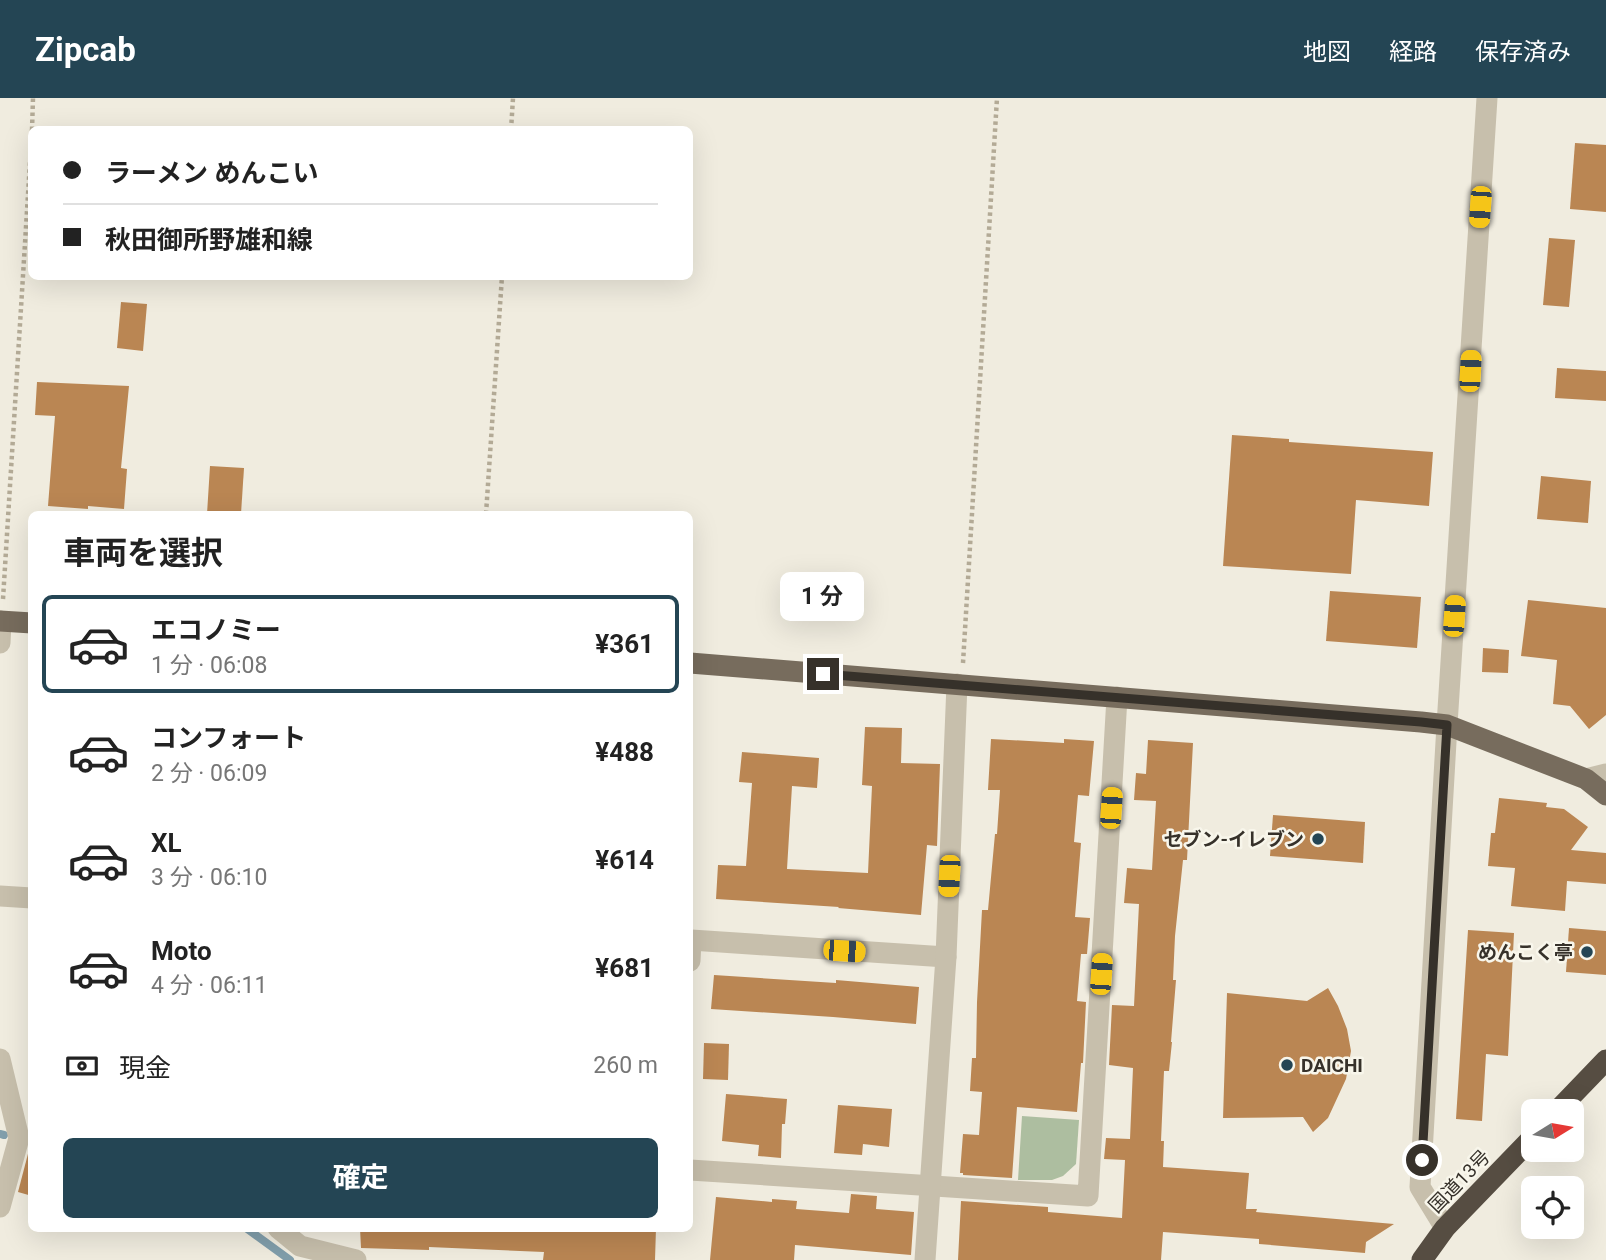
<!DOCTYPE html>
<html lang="ja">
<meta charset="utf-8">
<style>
:root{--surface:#fff;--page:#f2f2f2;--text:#222;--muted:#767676;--line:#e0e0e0;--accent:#244554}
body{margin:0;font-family:Roboto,"Noto Sans JP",sans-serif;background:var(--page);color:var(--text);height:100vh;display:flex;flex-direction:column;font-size:26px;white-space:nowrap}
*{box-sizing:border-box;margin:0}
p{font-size:23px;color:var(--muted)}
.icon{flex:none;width:38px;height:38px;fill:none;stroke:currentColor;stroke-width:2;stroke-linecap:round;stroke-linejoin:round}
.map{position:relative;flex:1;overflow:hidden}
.drawer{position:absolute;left:28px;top:413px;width:665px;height:721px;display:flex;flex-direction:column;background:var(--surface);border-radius:10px;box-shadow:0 7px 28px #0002}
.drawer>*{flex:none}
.guide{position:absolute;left:28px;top:28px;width:665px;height:154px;border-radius:10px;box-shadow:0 7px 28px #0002;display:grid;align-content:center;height:154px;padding:0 35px;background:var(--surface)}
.needle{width:46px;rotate:79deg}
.tools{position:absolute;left:1521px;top:1001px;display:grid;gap:14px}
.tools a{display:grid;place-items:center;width:63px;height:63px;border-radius:10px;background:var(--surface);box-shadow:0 7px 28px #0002;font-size:35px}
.end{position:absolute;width:32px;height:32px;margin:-16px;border:9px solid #36312a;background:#fff;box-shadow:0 0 0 4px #fff}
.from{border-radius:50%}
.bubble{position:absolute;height:49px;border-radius:10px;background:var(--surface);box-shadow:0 7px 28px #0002;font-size:23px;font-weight:700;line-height:49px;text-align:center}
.car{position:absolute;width:21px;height:42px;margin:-21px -10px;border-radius:9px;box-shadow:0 0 5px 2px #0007;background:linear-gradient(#f5c518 24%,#345 0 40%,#f5c518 0 76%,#345 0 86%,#f5c518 0)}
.guide b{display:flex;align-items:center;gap:24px;height:66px;font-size:26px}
.guide b+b{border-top:2px solid var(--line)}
.guide i{width:18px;height:18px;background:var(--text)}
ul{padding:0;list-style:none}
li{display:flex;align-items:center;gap:21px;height:98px;margin:0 14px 10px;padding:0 21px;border:4px solid transparent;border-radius:10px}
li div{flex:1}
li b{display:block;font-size:26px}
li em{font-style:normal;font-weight:700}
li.active{border-color:var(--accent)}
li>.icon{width:63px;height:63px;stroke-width:1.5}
h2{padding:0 35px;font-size:32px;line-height:84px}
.pay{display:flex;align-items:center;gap:18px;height:77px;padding:0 35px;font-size:26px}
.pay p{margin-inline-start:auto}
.cta{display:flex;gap:14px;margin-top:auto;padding:14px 35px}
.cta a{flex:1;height:80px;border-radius:10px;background:var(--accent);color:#fff;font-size:28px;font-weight:700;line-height:80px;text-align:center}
header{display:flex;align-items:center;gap:42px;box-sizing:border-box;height:98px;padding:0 35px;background:var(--accent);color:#fff}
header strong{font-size:33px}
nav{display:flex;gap:38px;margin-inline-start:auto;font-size:24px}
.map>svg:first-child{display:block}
</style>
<header>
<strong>Zipcab</strong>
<nav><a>地図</a><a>経路</a><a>保存済み</a></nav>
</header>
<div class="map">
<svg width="1606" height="1162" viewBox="0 0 1606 1162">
<rect width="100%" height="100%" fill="#f0ecdf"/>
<path fill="#adbea0" d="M 1022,1018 L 1079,1022 L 1076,1066 L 1063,1078 L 1052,1082 L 1018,1082 Z"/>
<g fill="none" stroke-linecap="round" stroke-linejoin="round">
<g stroke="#819eab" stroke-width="8">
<path d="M 0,1036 L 4,1037"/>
<path d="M 246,1130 L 290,1162"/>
</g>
</g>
<g fill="#ba8653">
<path d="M 1575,45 L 1606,47 L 1606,114 L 1570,111 Z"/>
<path d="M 1549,140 L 1575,142 L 1569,209 L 1543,207 Z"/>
<path d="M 121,204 L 147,206 L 143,253 L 117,250 Z"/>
<path d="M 1557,270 L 1606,273 L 1606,303 L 1555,300 Z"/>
<path d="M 37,284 L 129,288 L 121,370 L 127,371 L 124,411 L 88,408 L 88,411 L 48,408 L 55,318 L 35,317 Z"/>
<path d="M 1232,337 L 1289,341 L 1289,344 L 1433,354 L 1429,408 L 1356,402 L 1351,476 L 1223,468 Z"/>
<path d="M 210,368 L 244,370 L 241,416 L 207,416 Z"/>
<path d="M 1541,378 L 1591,383 L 1588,425 L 1537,421 Z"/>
<path d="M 1330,493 L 1421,499 L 1417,550 L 1326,543 Z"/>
<path d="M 1528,502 L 1606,510 L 1606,617 L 1589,631 L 1570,608 L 1553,606 L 1557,562 L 1521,558 Z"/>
<path d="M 1483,550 L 1509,552 L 1508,575 L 1482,574 Z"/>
<path d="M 865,629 L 902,630 L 901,665 L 940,666 L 937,748 L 927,747 L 921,817 L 838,810 L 839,809 L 716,801 L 718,767 L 746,768 L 752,685 L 739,684 L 742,654 L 819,660 L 817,690 L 792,688 L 787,771 L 868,775 L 872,688 L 862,687 Z"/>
<path d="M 991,641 L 1064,645 L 1064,641 L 1094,643 L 1089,698 L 1078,697 L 1074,744 L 1081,745 L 1075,819 L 1090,820 L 1087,856 L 1081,856 L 1077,903 L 1086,904 L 1083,965 L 1081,965 L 1077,1014 L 1017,1009 L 1012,1080 L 963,1077 L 963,1075 L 960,1075 L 963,1036 L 979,1037 L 982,994 L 970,993 L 972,960 L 976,960 L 977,904 L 982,812 L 988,812 L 995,736 L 997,736 L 1000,692 L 988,692 Z"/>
<path d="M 1148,642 L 1193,645 L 1187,762 L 1183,762 L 1175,838 L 1173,882 L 1176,882 L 1171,944 L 1172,944 L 1169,973 L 1164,973 L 1161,1043 L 1164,1043 L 1163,1069 L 1249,1075 L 1246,1111 L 1257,1111 L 1256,1114 L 1394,1126 L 1366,1144 L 1365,1155 L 1259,1146 L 1259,1141 L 1163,1134 L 1161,1162 L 958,1162 L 961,1103 L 1048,1109 L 1048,1114 L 1122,1120 L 1125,1062 L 1104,1061 L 1106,1040 L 1130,1041 L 1133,970 L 1109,967 L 1112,907 L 1134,908 L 1139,806 L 1124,805 L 1127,770 L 1152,772 L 1156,703 L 1134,702 L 1136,675 L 1146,676 Z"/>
<path d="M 1499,700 L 1547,705 L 1546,709 L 1564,711 L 1588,729 L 1571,752 L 1606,755 L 1606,786 L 1567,783 L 1565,813 L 1511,808 L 1515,770 L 1488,768 L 1491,735 L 1495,735 Z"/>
<path d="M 1273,717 L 1365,724 L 1363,765 L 1270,758 Z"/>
<path d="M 1569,830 L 1606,833 L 1606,877 L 1566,874 Z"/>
<path d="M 1468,832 L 1514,835 L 1508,958 L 1486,956 L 1482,1023 L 1456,1021 Z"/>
<path d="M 714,877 L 836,885 L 836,882 L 919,889 L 916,926 L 833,919 L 711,911 Z"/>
<path d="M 1328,890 L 1338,908 L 1347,931 L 1351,953 L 1346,981 L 1328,1020 L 1313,1034 L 1303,1019 L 1223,1020 L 1227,895 L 1307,903 Z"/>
<path d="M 704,945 L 729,946 L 728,982 L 703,981 Z"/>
<path d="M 726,996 L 787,1001 L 785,1026 L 782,1026 L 781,1060 L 758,1058 L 759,1047 L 722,1043 Z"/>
<path d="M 838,1007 L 892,1011 L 889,1049 L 863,1046 L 862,1057 L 834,1055 Z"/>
<path d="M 29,1052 L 32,1052 L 32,1098 L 18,1094 Z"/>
<path d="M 851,1096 L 877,1098 L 876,1111 L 914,1114 L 911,1157 L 795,1147 L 794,1162 L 710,1162 L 716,1099 L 772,1104 L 772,1101 L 797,1103 L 796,1111 L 849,1115 Z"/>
<path d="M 360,1130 L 656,1130 L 655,1162 L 543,1162 L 544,1154 L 429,1149 L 429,1152 L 361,1150 Z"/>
</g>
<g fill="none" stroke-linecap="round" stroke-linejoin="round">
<g stroke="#b3aa96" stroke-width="4.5" stroke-dasharray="3.5 3.5" stroke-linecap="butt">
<path d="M 32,32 L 33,0"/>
<path d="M 511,32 L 513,0"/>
<path d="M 486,416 L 502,178"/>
<path d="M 3,501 L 32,32"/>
<path d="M 963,565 L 997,0"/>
</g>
<g stroke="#c7bfac" stroke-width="21">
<path d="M 0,545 L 1,523"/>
<path d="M 1586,681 L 1606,676"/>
<path d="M 0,798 L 32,800"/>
<path d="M 690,863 L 691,842 L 946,859"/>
<path d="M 0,961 L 19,1040 L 0,1109"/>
<path d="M 690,1072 L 1088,1098 L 1117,599"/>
<path d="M 278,1130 L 300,1148 L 356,1162"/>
<path d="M 1445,1130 L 1420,1089 L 1447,627 L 1487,0"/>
<path d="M 925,1162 L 946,859 L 957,586"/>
</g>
<g stroke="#776c5d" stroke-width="21">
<path d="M 0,523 L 32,525"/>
<path d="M 690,565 L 1421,624 L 1447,627 L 1586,681 L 1606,697"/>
</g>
<g stroke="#564d42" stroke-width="21">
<path d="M 1557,1013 L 1606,962"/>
<path d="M 1422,1162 L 1445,1130 L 1533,1039"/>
</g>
</g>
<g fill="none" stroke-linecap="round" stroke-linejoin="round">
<path stroke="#36312a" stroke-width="9" d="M 823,576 L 1421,624 L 1447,627 L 1422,1062"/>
</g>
<g fill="#244554" stroke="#f8f6eb" stroke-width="2.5">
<circle cx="1318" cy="741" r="7"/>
<circle cx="1587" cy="854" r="7"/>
<circle cx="1287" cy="967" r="7"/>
</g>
<g text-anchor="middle" stroke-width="5" stroke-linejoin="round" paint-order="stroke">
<g font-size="19" font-weight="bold" fill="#36312a" stroke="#f8f6eb" text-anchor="end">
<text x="1304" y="748">セブン-イレブン</text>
<text x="1573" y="861">めんこく亭</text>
<text x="1301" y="974" text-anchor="start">DAICHI</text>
</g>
<g font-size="19" fill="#36312a" stroke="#f8f6eb">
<text transform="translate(1459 1083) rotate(-46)" y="7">国道13号</text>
</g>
</g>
</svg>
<div class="tools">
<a><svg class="needle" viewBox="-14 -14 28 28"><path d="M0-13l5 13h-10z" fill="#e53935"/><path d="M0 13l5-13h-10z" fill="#767676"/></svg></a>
<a><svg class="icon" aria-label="locate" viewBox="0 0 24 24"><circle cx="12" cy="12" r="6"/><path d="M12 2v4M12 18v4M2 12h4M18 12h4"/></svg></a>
</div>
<i class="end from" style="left:1422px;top:1062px"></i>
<i class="end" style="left:823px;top:576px"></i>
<div class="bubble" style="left:780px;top:474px;width:84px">1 分</div>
<i class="car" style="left:1480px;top:109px;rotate:184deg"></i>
<i class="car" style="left:1470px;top:273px;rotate:3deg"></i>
<i class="car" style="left:1454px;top:518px;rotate:4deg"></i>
<i class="car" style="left:1111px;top:710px;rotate:4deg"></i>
<i class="car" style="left:949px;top:778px;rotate:183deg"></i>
<i class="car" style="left:844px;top:853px;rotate:94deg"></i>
<i class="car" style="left:1101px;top:876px;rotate:4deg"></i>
<div class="guide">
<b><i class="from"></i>ラーメン めんこい</b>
<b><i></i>秋田御所野雄和線</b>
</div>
<section class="drawer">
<h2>車両を選択</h2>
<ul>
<li class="active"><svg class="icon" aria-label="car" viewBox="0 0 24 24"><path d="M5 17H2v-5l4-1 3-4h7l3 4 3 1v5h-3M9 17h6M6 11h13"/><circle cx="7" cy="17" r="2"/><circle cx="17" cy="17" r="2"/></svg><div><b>エコノミー</b><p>1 分 · 06:08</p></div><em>¥361</em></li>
<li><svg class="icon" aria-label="car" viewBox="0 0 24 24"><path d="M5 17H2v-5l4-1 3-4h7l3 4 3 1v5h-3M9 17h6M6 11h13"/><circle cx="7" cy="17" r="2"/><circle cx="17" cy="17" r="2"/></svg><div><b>コンフォート</b><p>2 分 · 06:09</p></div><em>¥488</em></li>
<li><svg class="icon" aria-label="car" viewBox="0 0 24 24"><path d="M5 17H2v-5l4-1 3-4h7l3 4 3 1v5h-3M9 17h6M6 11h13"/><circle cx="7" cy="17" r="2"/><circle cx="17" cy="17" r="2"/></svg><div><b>XL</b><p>3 分 · 06:10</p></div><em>¥614</em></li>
<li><svg class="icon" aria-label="car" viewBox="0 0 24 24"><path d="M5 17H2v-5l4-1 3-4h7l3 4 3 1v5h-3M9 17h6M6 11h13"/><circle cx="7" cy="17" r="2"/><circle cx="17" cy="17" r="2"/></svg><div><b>Moto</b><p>4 分 · 06:11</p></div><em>¥681</em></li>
</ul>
<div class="pay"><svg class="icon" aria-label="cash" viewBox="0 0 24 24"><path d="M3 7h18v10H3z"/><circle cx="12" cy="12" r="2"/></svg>現金<p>260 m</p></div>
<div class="cta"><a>確定</a></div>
</section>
</div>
